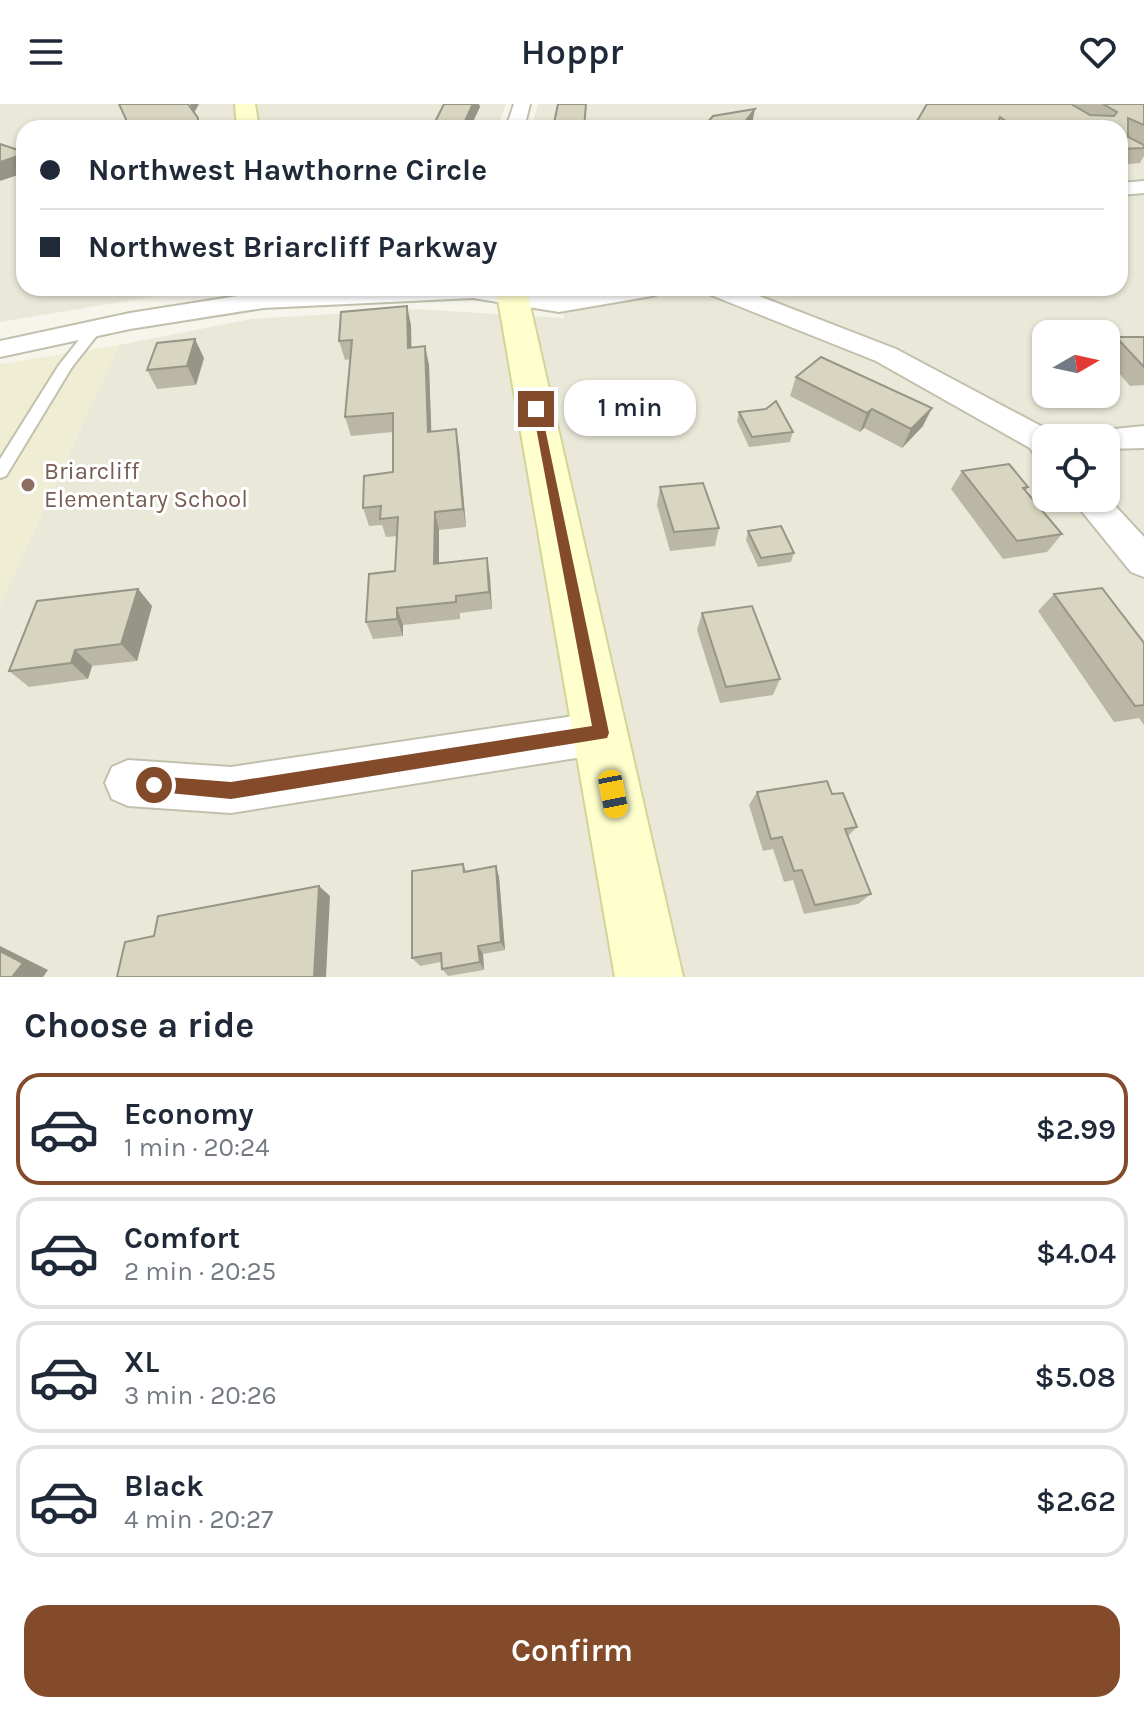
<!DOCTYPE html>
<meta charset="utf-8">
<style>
:root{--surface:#fff;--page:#f2f2f3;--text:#1f2937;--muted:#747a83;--line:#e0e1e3;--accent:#844b2a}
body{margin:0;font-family:Karla,sans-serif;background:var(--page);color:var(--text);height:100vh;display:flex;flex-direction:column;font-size:30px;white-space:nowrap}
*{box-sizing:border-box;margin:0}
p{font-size:26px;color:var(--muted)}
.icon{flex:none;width:44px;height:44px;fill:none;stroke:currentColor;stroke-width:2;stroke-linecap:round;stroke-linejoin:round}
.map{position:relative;height:873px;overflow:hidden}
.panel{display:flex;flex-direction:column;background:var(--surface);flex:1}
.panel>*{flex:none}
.hud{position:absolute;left:16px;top:16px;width:1112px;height:176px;border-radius:24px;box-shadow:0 2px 6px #0004;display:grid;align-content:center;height:176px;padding:0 24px;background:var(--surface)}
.needle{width:52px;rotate:81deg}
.fabs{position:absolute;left:1032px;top:216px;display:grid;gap:16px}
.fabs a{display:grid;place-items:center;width:88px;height:88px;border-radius:16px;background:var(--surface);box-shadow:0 2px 6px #0004;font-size:40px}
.end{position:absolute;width:36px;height:36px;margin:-18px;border:10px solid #844b2a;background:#fff;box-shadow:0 0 0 4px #fff}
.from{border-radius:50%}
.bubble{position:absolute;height:56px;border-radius:24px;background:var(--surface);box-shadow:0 2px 6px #0004;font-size:26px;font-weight:600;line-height:56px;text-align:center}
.car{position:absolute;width:24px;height:48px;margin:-24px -12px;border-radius:10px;box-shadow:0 0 6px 2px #0007;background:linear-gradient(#f5c518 24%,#345 0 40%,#f5c518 0 76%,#345 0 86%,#f5c518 0)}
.hud b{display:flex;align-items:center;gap:28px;height:76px;font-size:30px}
.hud b+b{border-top:2px solid var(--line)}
.hud i{width:20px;height:20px;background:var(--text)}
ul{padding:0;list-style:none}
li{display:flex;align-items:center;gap:24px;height:112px;margin:0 16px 12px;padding:0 8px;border:4px solid var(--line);border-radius:24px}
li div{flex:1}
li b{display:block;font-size:30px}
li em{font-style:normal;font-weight:600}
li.selected{border-color:var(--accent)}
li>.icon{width:72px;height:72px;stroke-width:1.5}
h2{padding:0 24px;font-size:36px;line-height:96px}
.action{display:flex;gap:16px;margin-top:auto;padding:16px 24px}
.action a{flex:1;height:92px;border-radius:24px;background:var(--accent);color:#fff;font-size:32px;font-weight:600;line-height:92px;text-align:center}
header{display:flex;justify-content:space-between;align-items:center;height:104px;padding:0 24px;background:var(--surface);font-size:36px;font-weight:600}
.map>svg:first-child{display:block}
</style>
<header><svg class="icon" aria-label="menu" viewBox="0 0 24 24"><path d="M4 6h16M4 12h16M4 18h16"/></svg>Hoppr<svg class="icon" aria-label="heart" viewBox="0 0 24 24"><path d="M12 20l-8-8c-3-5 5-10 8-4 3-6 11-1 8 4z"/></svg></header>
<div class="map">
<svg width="1144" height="873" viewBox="0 0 1144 873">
<rect width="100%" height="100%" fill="#f6f5ec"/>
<g fill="#eae9d9" fill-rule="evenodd">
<path d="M 0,0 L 506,0 L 497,24 L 24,24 L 24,184 L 206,184 L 0,218 Z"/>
<path d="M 538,0 L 1144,0 L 1144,873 L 0,873 L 0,501 L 119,241 L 251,215 L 416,205 L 565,214 L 548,184 L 1120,184 L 1120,24 L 531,24 ZM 1046,230 L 1106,230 L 1106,290 L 1046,290 ZM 1046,334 L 1106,334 L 1106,394 L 1046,394 Z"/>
</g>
<path fill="#efeed5" d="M 119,241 L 0,501 L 0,260 Z"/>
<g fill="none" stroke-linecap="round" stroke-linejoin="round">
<g stroke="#c2c0ad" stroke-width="4">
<path id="service" d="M 95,221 L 102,225 L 72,263 L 6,372 L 0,374 L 0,355 L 59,261 L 90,222 Z"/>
</g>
<g stroke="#c2c0ad" stroke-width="4">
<g id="minor">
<path d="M 514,0 L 530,0 L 524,24 L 506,24 Z"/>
<path d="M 1144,77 L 1144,89 L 1120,91 L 1120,79 Z"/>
<path d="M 355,184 L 507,184 L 559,192 L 608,184 L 665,184 L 661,189 L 652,192 L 559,208 L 473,194 L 263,204 L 130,225 L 0,253 L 0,237 L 130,209 L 263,188 Z"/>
<path d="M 702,184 L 738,184 L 896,245 L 1052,328 L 1056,334 L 1046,334 L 1046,354 L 1035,351 L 1030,344 L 876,257 L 706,189 Z"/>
<path d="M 1144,322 L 1144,344 L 1106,345 L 1106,334 L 1090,334 L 1095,327 Z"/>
<path d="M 1106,392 L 1144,433 L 1144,473 L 1131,468 L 1071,394 Z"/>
<path d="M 601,608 L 617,614 L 623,629 L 617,644 L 601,650 L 231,709 L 128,702 L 112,695 L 105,679 L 112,663 L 128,656 L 231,663 Z"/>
</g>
</g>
<g stroke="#d4d398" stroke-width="4">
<g id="secondary">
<path d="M 235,0 L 255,0 L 259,24 L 237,24 Z"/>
<path d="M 496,184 L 526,184 L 683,873 L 615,873 Z"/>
</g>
</g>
<use href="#service" fill="#fff" fill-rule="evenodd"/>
<use href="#minor" fill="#fff" fill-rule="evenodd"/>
<use href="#secondary" fill="#ffffcd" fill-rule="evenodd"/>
</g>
<g fill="#bab7a5">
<path d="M 927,0 L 1144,0 L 1144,44 L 1120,45 L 1120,24 L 913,24 Z"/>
<path d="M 1144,44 L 1144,52 L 1140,59 L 1120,61 L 1120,45 Z"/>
<path d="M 411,221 L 411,244 L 429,261 L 431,327 L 459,343 L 466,423 L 439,426 L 439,459 L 487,454 L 492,505 L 460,509 L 460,515 L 403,521 L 403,532 L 373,535 L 366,518 L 395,467 L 397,432 L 386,433 L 382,421 L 369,422 L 363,404 L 393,368 L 393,328 L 351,332 L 345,313 L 350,255 L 345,256 L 339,237 Z"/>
<path d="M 1116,233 L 1144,233 L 1144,281 L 1130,282 L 1106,254 L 1106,248 Z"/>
<path d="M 204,254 L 196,281 L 157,285 L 147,266 Z"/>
<path d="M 796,273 L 923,322 L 902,344 L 864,324 L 860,328 L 790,292 Z"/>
<path d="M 739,308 L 793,328 L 790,338 L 749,343 L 737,317 Z"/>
<path d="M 962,367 L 1028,383 L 1026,387 L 1062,430 L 1047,448 L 1003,455 L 951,385 Z"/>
<path d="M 660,383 L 719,424 L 715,442 L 670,447 L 657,401 Z"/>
<path d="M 748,427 L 794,449 L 791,458 L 758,463 L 746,436 Z"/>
<path d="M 138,485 L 152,502 L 137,557 L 92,562 L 88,575 L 29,583 L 9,567 Z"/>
<path d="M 1054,490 L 1144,539 L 1144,621 L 1139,614 L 1114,618 L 1038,507 Z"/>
<path d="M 702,509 L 780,575 L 773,591 L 720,599 L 697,526 Z"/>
<path d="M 757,688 L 832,690 L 857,723 L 848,732 L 871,790 L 858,800 L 804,810 L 793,776 L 784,778 L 773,745 L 763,747 L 749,701 Z"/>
<path d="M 463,760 L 466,767 L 496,762 L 499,773 L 505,846 L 483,850 L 484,866 L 448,872 L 442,865 L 441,858 L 420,862 L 412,854 Z"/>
</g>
<g fill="#979586">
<path d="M 190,0 L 199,0 L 194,9 Z"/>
<path d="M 473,0 L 479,0 L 480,3 L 470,24 L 456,24 Z"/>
<path d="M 755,5 L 752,20 L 749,24 L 740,24 Z"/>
<path d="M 24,50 L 24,69 L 0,77 L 0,58 Z"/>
<path d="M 407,202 L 411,221 L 412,263 L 408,244 Z"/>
<path d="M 195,235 L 204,254 L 196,281 L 187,262 Z"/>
<path d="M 425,242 L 429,261 L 432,346 L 428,328 Z"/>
<path d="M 932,304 L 923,322 L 902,344 L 911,325 Z"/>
<path d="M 872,305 L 864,324 L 860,328 L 867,309 Z"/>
<path d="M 456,325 L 459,343 L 466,423 L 463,405 Z"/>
<path d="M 435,408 L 439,426 L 439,478 L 434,460 Z"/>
<path d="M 487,454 L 490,472 L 492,505 L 489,488 Z"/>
<path d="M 138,485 L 152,502 L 137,557 L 121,540 Z"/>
<path d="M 397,504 L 403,521 L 403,532 L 397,515 Z"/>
<path d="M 75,546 L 92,562 L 88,575 L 71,559 Z"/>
<path d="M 496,762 L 499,773 L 505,846 L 501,838 Z"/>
<path d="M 319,782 L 330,792 L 326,873 L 314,873 Z"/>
<path d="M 0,842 L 48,866 L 43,873 L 12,873 L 0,847 Z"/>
<path d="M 478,842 L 483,850 L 484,866 L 480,858 Z"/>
</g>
<g fill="#d8d5c0" stroke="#979586" stroke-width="2">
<path d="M 119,0 L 188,0 L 198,14 L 198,24 L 130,24 Z"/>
<path d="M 444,0 L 473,0 L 464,19 L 456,24 L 432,24 Z"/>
<path d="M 558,0 L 586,0 L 584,24 L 553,24 Z"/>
<path d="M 927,0 L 1071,0 L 1090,11 L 1114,12 L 1117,8 L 1103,0 L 1144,0 L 1144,21 L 1128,14 L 1128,33 L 1144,41 L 1144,44 L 1120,45 L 1120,24 L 1016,24 L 1000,13 L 996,24 L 913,24 Z"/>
<path d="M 755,5 L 740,24 L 703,24 L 713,12 Z"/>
<path d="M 0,40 L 24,48 L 24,50 L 0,58 Z"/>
<path d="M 407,202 L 408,244 L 425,242 L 428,328 L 456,325 L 463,405 L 435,408 L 434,460 L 487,454 L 489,488 L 456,492 L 456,498 L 397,504 L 397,515 L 366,518 L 369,470 L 395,467 L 398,413 L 380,415 L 381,402 L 363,404 L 364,372 L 393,368 L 393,309 L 345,313 L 352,236 L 339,237 L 341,208 Z"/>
<path d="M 1116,233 L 1144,233 L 1144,263 Z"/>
<path d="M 195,235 L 187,262 L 147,266 L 157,239 Z"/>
<path d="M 821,253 L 932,304 L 911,325 L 872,305 L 867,309 L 796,273 Z"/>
<path d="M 776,297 L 793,328 L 752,333 L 739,308 L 766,305 Z"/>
<path d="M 1009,360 L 1028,383 L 1023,384 L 1062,430 L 1017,437 L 962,367 Z"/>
<path d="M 703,379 L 719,424 L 674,428 L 660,383 Z"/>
<path d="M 781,422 L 794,449 L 761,454 L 748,427 Z"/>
<path d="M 1102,484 L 1144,539 L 1144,601 L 1135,602 L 1054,490 Z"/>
<path d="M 138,485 L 121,540 L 75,546 L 71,559 L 9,567 L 37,497 Z"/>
<path d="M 752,502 L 780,575 L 726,583 L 702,509 Z"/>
<path d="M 827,677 L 832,690 L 843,689 L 857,723 L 845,725 L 871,790 L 815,801 L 802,766 L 794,767 L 782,733 L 771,735 L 757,688 Z"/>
<path d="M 463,760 L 464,768 L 496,762 L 501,838 L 478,842 L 480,858 L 442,865 L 441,849 L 412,854 L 412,767 Z"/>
<path d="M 319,782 L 314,873 L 117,873 L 125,838 L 154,832 L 158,812 Z"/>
<path d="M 0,847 L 23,859 L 12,873 L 0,873 Z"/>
</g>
<path fill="#844b2a" d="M 532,302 L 541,305 L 609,629 L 607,634 L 231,695 L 148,687 L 146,681 L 148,675 L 154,672 L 231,678 L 592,622 Z"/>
<circle fill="#8d6e63" stroke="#fff" stroke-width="3" cx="28" cy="381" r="8"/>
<g text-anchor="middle" stroke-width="6" stroke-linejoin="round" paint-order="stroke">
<g font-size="24" fill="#785e54" stroke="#fff" text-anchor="start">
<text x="44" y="375">Briarcliff<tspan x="44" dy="28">Elementary School</tspan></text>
</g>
</g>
</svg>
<div class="fabs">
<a><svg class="needle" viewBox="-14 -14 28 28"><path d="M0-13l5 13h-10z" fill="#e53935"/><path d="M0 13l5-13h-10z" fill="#747a83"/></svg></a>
<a><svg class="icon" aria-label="locate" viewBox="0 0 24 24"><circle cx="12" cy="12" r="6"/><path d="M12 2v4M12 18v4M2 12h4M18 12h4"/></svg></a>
</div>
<i class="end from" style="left:154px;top:681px"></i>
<i class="end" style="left:536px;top:305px"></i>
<div class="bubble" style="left:564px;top:276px;width:132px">1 min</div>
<i class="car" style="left:613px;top:690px;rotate:169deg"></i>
<div class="hud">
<b><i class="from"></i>Northwest Hawthorne Circle</b>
<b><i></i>Northwest Briarcliff Parkway</b>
</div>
</div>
<section class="panel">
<h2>Choose a ride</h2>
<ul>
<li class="selected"><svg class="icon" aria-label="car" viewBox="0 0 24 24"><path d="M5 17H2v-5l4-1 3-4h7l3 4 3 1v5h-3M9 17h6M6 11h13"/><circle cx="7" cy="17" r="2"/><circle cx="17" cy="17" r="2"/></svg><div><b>Economy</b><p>1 min · 20:24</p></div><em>$2.99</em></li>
<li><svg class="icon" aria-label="car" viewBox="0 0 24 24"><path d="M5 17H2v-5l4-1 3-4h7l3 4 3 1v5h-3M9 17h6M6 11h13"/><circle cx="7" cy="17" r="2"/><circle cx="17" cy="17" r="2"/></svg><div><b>Comfort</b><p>2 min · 20:25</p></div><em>$4.04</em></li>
<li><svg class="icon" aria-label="car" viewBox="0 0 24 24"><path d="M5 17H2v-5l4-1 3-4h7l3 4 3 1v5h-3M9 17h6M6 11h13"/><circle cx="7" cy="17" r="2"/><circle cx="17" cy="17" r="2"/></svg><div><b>XL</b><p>3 min · 20:26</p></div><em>$5.08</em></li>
<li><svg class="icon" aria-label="car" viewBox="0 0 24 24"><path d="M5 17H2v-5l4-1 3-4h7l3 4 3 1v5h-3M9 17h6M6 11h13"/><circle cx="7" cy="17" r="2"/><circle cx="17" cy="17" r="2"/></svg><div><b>Black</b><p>4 min · 20:27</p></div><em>$2.62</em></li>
</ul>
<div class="action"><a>Confirm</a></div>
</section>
